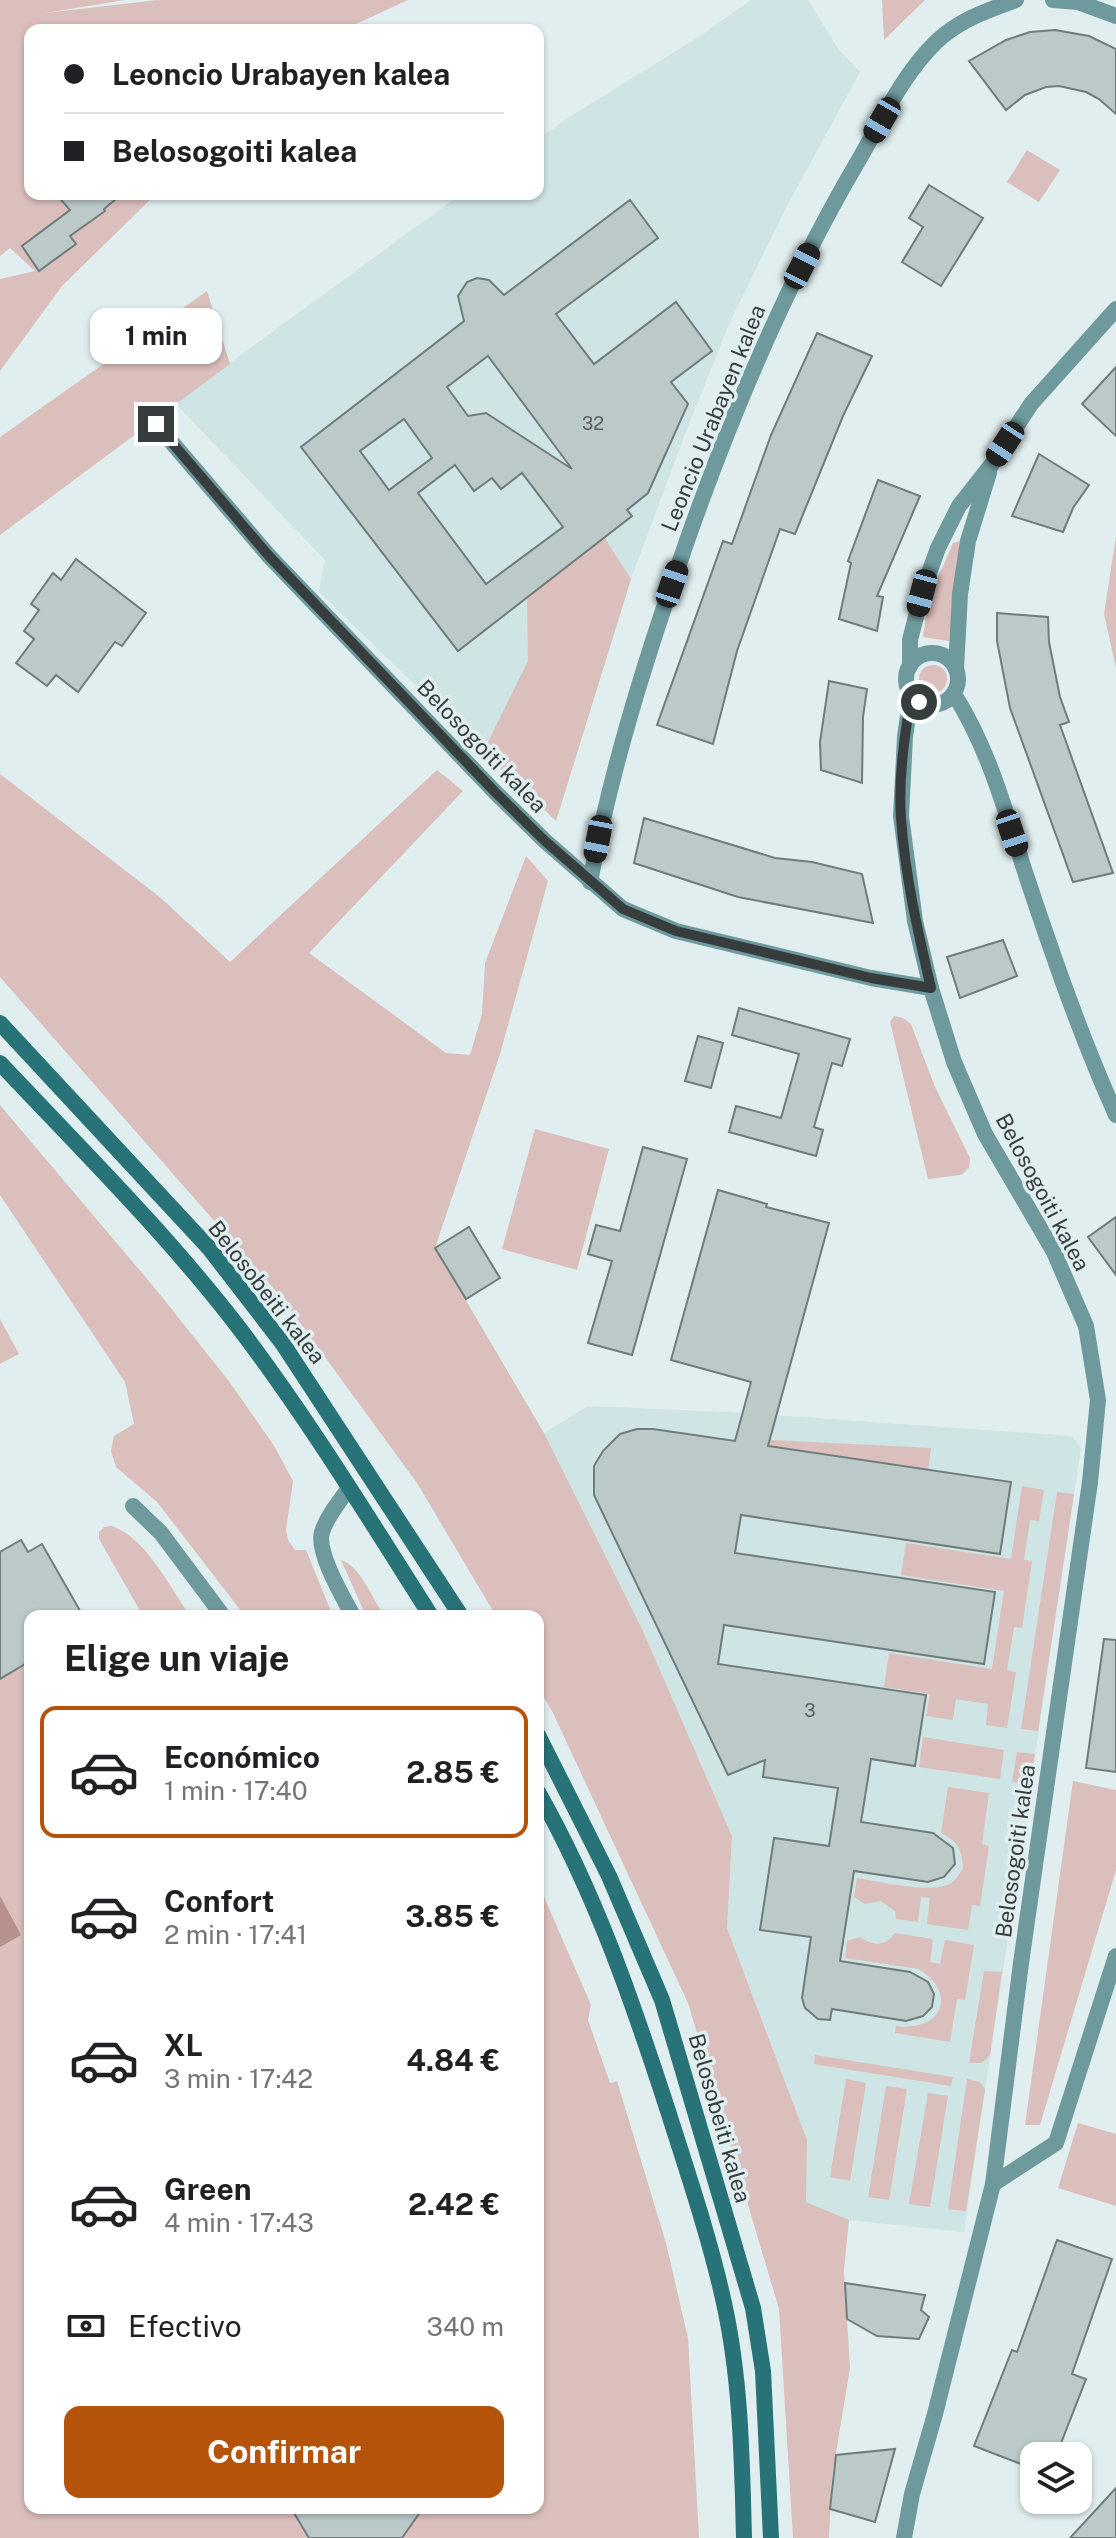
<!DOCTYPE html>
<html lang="es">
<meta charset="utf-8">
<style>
:root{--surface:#fff;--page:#f6f6f6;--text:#202124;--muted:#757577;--line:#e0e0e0;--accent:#b45309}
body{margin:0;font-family:"Public Sans",sans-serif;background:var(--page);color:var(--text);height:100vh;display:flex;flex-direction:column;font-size:30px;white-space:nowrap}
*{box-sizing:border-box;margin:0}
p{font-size:26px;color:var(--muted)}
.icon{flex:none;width:44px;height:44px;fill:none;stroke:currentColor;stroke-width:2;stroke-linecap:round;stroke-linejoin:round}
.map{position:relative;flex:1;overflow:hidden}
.panel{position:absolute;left:24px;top:1610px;width:520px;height:904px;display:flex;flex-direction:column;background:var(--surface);border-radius:16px;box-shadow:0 2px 6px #0004}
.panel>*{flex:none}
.banner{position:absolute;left:24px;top:24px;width:520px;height:176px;border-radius:16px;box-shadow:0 2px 6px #0004;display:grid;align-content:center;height:176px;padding:0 40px;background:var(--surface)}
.buttons{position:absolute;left:1020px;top:2442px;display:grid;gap:16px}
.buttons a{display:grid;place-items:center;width:72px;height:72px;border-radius:16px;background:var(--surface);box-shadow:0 2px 6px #0004;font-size:40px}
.end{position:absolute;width:36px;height:36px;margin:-18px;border:10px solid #373d3d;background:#fff;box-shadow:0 0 0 4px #fff}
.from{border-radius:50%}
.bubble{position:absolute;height:56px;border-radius:16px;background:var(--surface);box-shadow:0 2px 6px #0004;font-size:26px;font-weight:700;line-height:56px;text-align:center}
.car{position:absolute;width:24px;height:48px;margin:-24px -12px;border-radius:10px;box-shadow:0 0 6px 2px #0007;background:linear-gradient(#222 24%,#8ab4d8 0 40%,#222 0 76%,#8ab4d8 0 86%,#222 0)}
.banner b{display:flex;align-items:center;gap:28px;height:76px;font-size:30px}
.banner b+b{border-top:2px solid var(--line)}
.banner i{width:20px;height:20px;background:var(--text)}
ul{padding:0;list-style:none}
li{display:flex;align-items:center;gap:24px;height:132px;margin:0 16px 12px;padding:0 24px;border:4px solid transparent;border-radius:16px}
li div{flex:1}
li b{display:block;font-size:30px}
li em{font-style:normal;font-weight:700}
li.current{border-color:var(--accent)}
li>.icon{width:72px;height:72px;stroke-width:1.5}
h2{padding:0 40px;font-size:36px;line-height:96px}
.pay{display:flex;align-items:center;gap:20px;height:88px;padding:0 40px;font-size:30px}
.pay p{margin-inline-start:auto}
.button{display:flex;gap:16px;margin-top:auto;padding:16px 40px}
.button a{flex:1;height:92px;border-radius:16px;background:var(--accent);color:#fff;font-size:32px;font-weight:700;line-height:92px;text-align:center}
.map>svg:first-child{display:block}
</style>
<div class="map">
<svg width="1116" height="2538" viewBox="0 0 1116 2538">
<rect width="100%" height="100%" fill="#e1eeef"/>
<g fill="#cee4e5">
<path d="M 751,0 L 808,0 L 839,50 L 860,72 L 787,206 L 729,324 L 687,429 L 631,579 L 556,821 L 319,592 L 325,560 L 175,403 L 461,194 L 538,194 L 538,139 L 571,116 L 697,38 Z"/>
<path d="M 588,1406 L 728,1412 L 1072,1436 L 1081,1448 L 964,2232 L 849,2220 L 806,2203 L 807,2140 L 727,1928 L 732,1836 L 643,1631 L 544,1433 Z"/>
</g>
<g fill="#dbbfbc">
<path d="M 0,0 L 125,0 L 46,13 L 157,0 L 408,0 L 343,30 L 30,30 L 30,194 L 156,194 L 62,286 L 0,371 L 0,279 L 35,271 L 10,248 L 0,256 Z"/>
<path d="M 882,0 L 925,0 L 884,40 Z"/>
<path d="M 1027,150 L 1060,170 L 1039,202 L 1007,182 Z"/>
<path d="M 207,291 L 230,364 L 0,535 L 0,437 Z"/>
<path d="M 1116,536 L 1116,668 L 1104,614 Z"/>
<path d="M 604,537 L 631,579 L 556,821 L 483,752 L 528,661 L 527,597 Z"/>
<path d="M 960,541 L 949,641 L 923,637 L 928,600 L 953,543 Z"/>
<circle cx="933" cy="679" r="14"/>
<path d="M 437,770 L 463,791 L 309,953 L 446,1053 L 470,1055 L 482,1014 L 485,963 L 526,856 L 548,881 L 500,1054 L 435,1248 L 544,1433 L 643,1631 L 732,1836 L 727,1928 L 807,2140 L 806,2202 L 849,2220 L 844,2270 L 850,2368 L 832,2477 L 829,2538 L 793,2538 L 779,2309 L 688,2003 L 553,1713 L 538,1687 L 538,1616 L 496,1616 L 417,1483 L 281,1297 L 0,977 L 0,774 L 161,898 L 230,962 Z"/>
<path d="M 894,1016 L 903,1018 L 911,1024 L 935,1087 L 970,1158 L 969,1168 L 961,1175 L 928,1179 L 890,1022 Z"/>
<path d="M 0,1105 L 158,1292 L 228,1380 L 273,1444 L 293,1481 L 286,1530 L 288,1540 L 295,1550 L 306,1550 L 333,1616 L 245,1616 L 157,1502 L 116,1467 L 111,1451 L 114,1436 L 134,1424 L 125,1382 L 0,1195 Z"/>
<path d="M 535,1129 L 609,1149 L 577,1270 L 502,1249 Z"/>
<path d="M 0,1319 L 19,1354 L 0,1364 Z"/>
<path d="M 753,1439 L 931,1448 L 928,1470 L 752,1443 Z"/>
<path d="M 1022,1486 L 1044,1490 L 1039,1521 L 1030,1520 L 1024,1560 L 1032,1561 L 1022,1628 L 1014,1627 L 1007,1670 L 1016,1672 L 1007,1728 L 986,1725 L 988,1704 L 956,1699 L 953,1720 L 926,1716 L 930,1694 L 884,1687 L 889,1653 L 992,1669 L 1004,1591 L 901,1575 L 906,1543 L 1011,1559 Z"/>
<path d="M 1057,1492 L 1074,1494 L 1038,1731 L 1021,1729 Z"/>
<path d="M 112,1526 C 146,1538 170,1587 190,1616 L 143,1616 L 99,1539 L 99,1532 L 104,1527 Z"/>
<path d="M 21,1540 L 28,1552 L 42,1544 L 83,1616 L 30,1616 L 30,2508 L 538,2508 L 538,1883 L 591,2005 L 588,2020 L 610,2083 L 617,2081 L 666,2243 L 688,2338 L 699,2538 L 0,2538 L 0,1552 Z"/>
<path d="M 341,1560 C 361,1567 373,1599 384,1616 L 366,1616 Z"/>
<path d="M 923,1737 L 1004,1750 L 1000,1779 L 919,1767 Z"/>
<path d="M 1017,1752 L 1035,1754 L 1030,1785 L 1012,1782 Z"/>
<path d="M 1073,1781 L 1116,1790 L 1116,1870 L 1040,2125 L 1025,2125 Z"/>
<path d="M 948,1787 L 989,1793 L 982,1844 L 989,1846 L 980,1906 L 972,1905 L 968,1930 L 927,1924 L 930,1898 L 921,1897 L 918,1922 L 896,1919 L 895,1911 L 881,1901 L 865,1904 L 854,1897 L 857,1878 C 878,1881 934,1895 951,1883 C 956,1880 960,1873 963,1868 C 962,1850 958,1841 941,1833 Z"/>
<path d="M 895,1933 L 933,1939 L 930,1962 L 940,1964 L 945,1940 L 974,1945 L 965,2000 L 957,1999 L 950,2042 L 895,2033 L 896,2026 C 941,2032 959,1995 919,1969 L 845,1958 L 847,1941 L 860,1937 C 873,1946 885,1947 895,1933 Z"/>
<path d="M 984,1971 L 1002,1972 L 990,2055 L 982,2063 L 969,2063 Z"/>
<path d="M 815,2055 L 953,2077 L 951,2086 L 814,2064 Z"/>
<path d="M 846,2079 L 866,2083 L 850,2181 L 830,2177 Z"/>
<path d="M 967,2079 L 980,2082 L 985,2089 L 966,2211 L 948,2209 Z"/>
<path d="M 886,2086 L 907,2089 L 889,2200 L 868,2197 Z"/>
<path d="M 928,2093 L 948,2096 L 930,2207 L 909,2204 Z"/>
<path d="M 1078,2123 L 1116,2134 L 1116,2206 L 1058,2188 Z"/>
</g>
<path fill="#b7918c" d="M 0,1896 L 21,1935 L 0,1947 Z"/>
<g fill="#bcc9c9" stroke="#707c7c" stroke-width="2" fill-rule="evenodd">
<path d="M 1055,30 L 1089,36 L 1116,49 L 1116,114 L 1099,99 L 1086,92 L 1059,86 L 1046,87 L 1025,95 L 1006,110 L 969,61 L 1006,40 L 1030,32 Z"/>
<path d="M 929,185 L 983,218 L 941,286 L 902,262 L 923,227 L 909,218 Z"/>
<path d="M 56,194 L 122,194 L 104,209 L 105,211 L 70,236 L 76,244 L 39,271 L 22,246 L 70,210 Z"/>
<path d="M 630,200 L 658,238 L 556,314 L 594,364 L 676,302 L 712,351 L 671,382 L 688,404 L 648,493 L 627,510 L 632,516 L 458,651 L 301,447 L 464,321 L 458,296 L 467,282 L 477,278 L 489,280 L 504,295 ZM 488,356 L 572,469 L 486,413 L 468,416 L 447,387 ZM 404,419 L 432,458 L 389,490 L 360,451 ZM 455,465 L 474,491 L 492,478 L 501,489 L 522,473 L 563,527 L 486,584 L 418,493 Z"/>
<path d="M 817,333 L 872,356 L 843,416 L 795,534 L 780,529 L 737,651 L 713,744 L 657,725 L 723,541 L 732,544 L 771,435 Z"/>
<path d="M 1116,367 L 1116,436 L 1082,404 Z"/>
<path d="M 1039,454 L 1089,485 L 1073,508 L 1063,532 L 1012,516 Z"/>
<path d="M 878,480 L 920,496 L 877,596 L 883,597 L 877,631 L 839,619 L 851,563 L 848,561 Z"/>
<path d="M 76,559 L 146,613 L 122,646 L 115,642 L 78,692 L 56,675 L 47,686 L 16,663 L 34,639 L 24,631 L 39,610 L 31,604 L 53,573 L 61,580 Z"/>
<path d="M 997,613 L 1048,617 L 1049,642 L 1060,697 L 1069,722 L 1060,725 L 1113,873 L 1073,882 L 1010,708 L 997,641 Z"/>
<path d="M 829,681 L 867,689 L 863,717 L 862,783 L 821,770 L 820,742 Z"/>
<path d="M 644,818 L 775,858 L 812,862 L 862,874 L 873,923 L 738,897 L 634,863 Z"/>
<path d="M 1003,940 L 1017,976 L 960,998 L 947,957 Z"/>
<path d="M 739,1008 L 850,1039 L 842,1066 L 832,1063 L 814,1127 L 823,1130 L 816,1156 L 729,1132 L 736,1106 L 781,1118 L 799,1054 L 732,1035 Z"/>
<path d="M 698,1036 L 723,1043 L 711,1088 L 685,1081 Z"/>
<path d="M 643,1147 L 687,1159 L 632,1355 L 588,1343 L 612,1261 L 588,1254 L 596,1225 L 620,1231 Z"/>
<path d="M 718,1190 L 767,1204 L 766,1207 L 829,1223 L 768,1446 L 1011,1482 L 1000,1554 L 741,1515 L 735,1553 L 995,1592 L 984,1664 L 724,1625 L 718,1664 L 926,1695 L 915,1766 L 871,1759 L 861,1822 L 933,1833 L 953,1848 L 955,1864 L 944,1877 L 928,1882 L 854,1871 L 840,1961 L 910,1972 L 928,1982 L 934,1994 L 932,2007 L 923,2016 L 906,2021 L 832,2009 L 830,2020 L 818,2019 L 805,2008 L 802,1998 L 811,1937 L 760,1930 L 774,1838 L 829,1846 L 838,1788 L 763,1777 L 765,1760 L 728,1775 L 594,1495 L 594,1466 L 603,1451 L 620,1434 L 637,1429 L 653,1429 L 735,1441 L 751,1382 L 671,1360 Z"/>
<path d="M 1116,1217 L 1116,1275 L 1088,1237 Z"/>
<path d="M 469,1227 L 500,1278 L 466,1299 L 435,1248 Z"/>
<path d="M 21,1540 L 28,1552 L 42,1544 L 83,1616 L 30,1616 L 30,1661 L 0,1679 L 0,1552 Z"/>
<path d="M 1104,1639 L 1116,1640 L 1116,1772 L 1086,1768 Z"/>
<path d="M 1057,2240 L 1112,2259 L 1072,2374 L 1086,2379 L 1056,2456 L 1034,2456 L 1034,2469 L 974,2446 L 1012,2350 L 1017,2352 Z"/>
<path d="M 845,2283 L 925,2295 L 921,2310 L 929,2317 L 919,2339 L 877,2336 L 847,2319 Z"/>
<path d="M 895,2449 L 875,2522 L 830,2509 L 836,2455 Z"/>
<path d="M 1116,2488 L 1116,2538 L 1070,2538 Z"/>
<path d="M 291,2508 L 423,2508 L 402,2538 L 309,2538 Z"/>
</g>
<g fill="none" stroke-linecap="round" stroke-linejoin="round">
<g stroke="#6e9a9d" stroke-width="16">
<path d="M 1053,0 L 1078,2 L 1116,16"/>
<path d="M 156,424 L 269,556 L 495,792 L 545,841 L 623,909 L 676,931 L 871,978 L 931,988"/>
<circle cx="932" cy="679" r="26"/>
<path d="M 910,666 L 910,640 L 922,593 L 938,548 L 959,506 L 992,464 L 1031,404 L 1116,309"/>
<path d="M 956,669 L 960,594 L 968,541 L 989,473"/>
<path d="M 954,694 C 989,749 1006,813 1026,875 C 1053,956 1081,1037 1116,1115"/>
<path d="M 590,882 C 610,773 643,666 680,561 C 727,424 783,289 857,163 C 881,122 902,75 936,42 C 959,20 986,11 1016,0"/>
<path d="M 349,1488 C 340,1501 327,1516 322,1532 C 316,1552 343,1597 353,1616"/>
<path d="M 133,1506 L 161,1533 L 223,1616"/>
<path d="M 993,2184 L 1056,2143 L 1116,1956"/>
<path d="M 904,2538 L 912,2494 L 935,2414 L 993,2184 L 1021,1963 L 1090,1482 L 1098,1400 L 1086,1326 L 1054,1252 L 985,1134 L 954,1062 L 931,988 L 915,921 L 901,816 L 905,737 L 911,695"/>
</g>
<g stroke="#287377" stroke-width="16">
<path d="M 0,1023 L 209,1248 L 283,1344 L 461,1616"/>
<path d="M 0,1063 C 80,1148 164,1231 236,1324 C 307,1417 368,1517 431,1616"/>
<path d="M 538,1735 L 609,1876 L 662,2000 L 753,2308 L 763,2371 L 771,2538"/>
<path d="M 538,1792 C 595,1892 633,2003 668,2111 C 688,2174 710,2239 724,2303 C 741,2380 742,2460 744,2538"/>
</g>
</g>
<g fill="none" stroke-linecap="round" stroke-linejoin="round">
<path stroke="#373d3d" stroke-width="10" d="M 156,424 L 269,556 L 495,792 L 545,841 L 623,909 L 676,931 L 871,978 L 931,988 C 918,932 905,876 901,818 C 898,778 905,735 911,695 L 919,702"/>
</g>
<g text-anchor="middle" stroke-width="7" stroke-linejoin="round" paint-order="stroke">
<g font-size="18" fill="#586060">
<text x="593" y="430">32</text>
<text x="810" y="1717">3</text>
</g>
<g font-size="22" fill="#373d3d" stroke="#e1eeef">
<text transform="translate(713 418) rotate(-68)" y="8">Leoncio Urabayen kalea</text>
<text transform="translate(482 746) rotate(46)" y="8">Belosogoiti kalea</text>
<text transform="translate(1043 1192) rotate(62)" y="8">Belosogoiti kalea</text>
<text transform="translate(267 1292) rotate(52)" y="8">Belosobeiti kalea</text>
<text transform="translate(1015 1851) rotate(-82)" y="8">Belosogoiti kalea</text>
<text transform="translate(720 2118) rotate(74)" y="8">Belosobeiti kalea</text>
</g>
</g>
</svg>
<div class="buttons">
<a><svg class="icon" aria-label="layers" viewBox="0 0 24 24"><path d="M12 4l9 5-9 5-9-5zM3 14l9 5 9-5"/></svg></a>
</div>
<i class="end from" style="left:919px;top:702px"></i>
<i class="end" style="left:156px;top:424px"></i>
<div class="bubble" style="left:90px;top:308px;width:132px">1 min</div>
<i class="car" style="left:882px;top:120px;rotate:210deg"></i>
<i class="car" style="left:802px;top:266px;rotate:27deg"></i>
<i class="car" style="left:1005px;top:444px;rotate:213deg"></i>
<i class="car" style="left:672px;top:584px;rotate:19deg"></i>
<i class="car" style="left:922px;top:593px;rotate:195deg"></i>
<i class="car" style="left:1012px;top:833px;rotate:162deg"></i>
<i class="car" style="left:598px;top:839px;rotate:191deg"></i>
<div class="banner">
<b><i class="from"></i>Leoncio Urabayen kalea</b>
<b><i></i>Belosogoiti kalea</b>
</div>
<section class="panel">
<h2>Elige un viaje</h2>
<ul>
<li class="current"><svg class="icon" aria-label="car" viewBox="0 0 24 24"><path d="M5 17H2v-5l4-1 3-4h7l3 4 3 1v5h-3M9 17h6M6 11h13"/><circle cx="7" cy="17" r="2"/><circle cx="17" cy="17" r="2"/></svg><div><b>Económico</b><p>1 min · 17:40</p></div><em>2.85 €</em></li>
<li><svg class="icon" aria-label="car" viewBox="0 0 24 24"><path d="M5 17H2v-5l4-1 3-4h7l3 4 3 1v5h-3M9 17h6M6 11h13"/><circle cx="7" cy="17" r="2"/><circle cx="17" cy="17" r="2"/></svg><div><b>Confort</b><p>2 min · 17:41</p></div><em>3.85 €</em></li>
<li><svg class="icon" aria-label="car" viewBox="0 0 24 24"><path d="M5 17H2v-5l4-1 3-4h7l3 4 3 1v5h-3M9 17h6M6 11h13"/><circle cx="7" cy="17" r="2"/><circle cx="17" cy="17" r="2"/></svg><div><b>XL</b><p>3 min · 17:42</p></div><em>4.84 €</em></li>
<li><svg class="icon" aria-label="car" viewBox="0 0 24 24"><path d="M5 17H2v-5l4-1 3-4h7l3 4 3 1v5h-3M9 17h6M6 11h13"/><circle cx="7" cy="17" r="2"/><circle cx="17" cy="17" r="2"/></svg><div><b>Green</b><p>4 min · 17:43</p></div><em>2.42 €</em></li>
</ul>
<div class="pay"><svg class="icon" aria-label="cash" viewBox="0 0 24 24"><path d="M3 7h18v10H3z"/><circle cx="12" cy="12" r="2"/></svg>Efectivo<p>340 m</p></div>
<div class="button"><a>Confirmar</a></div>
</section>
</div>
